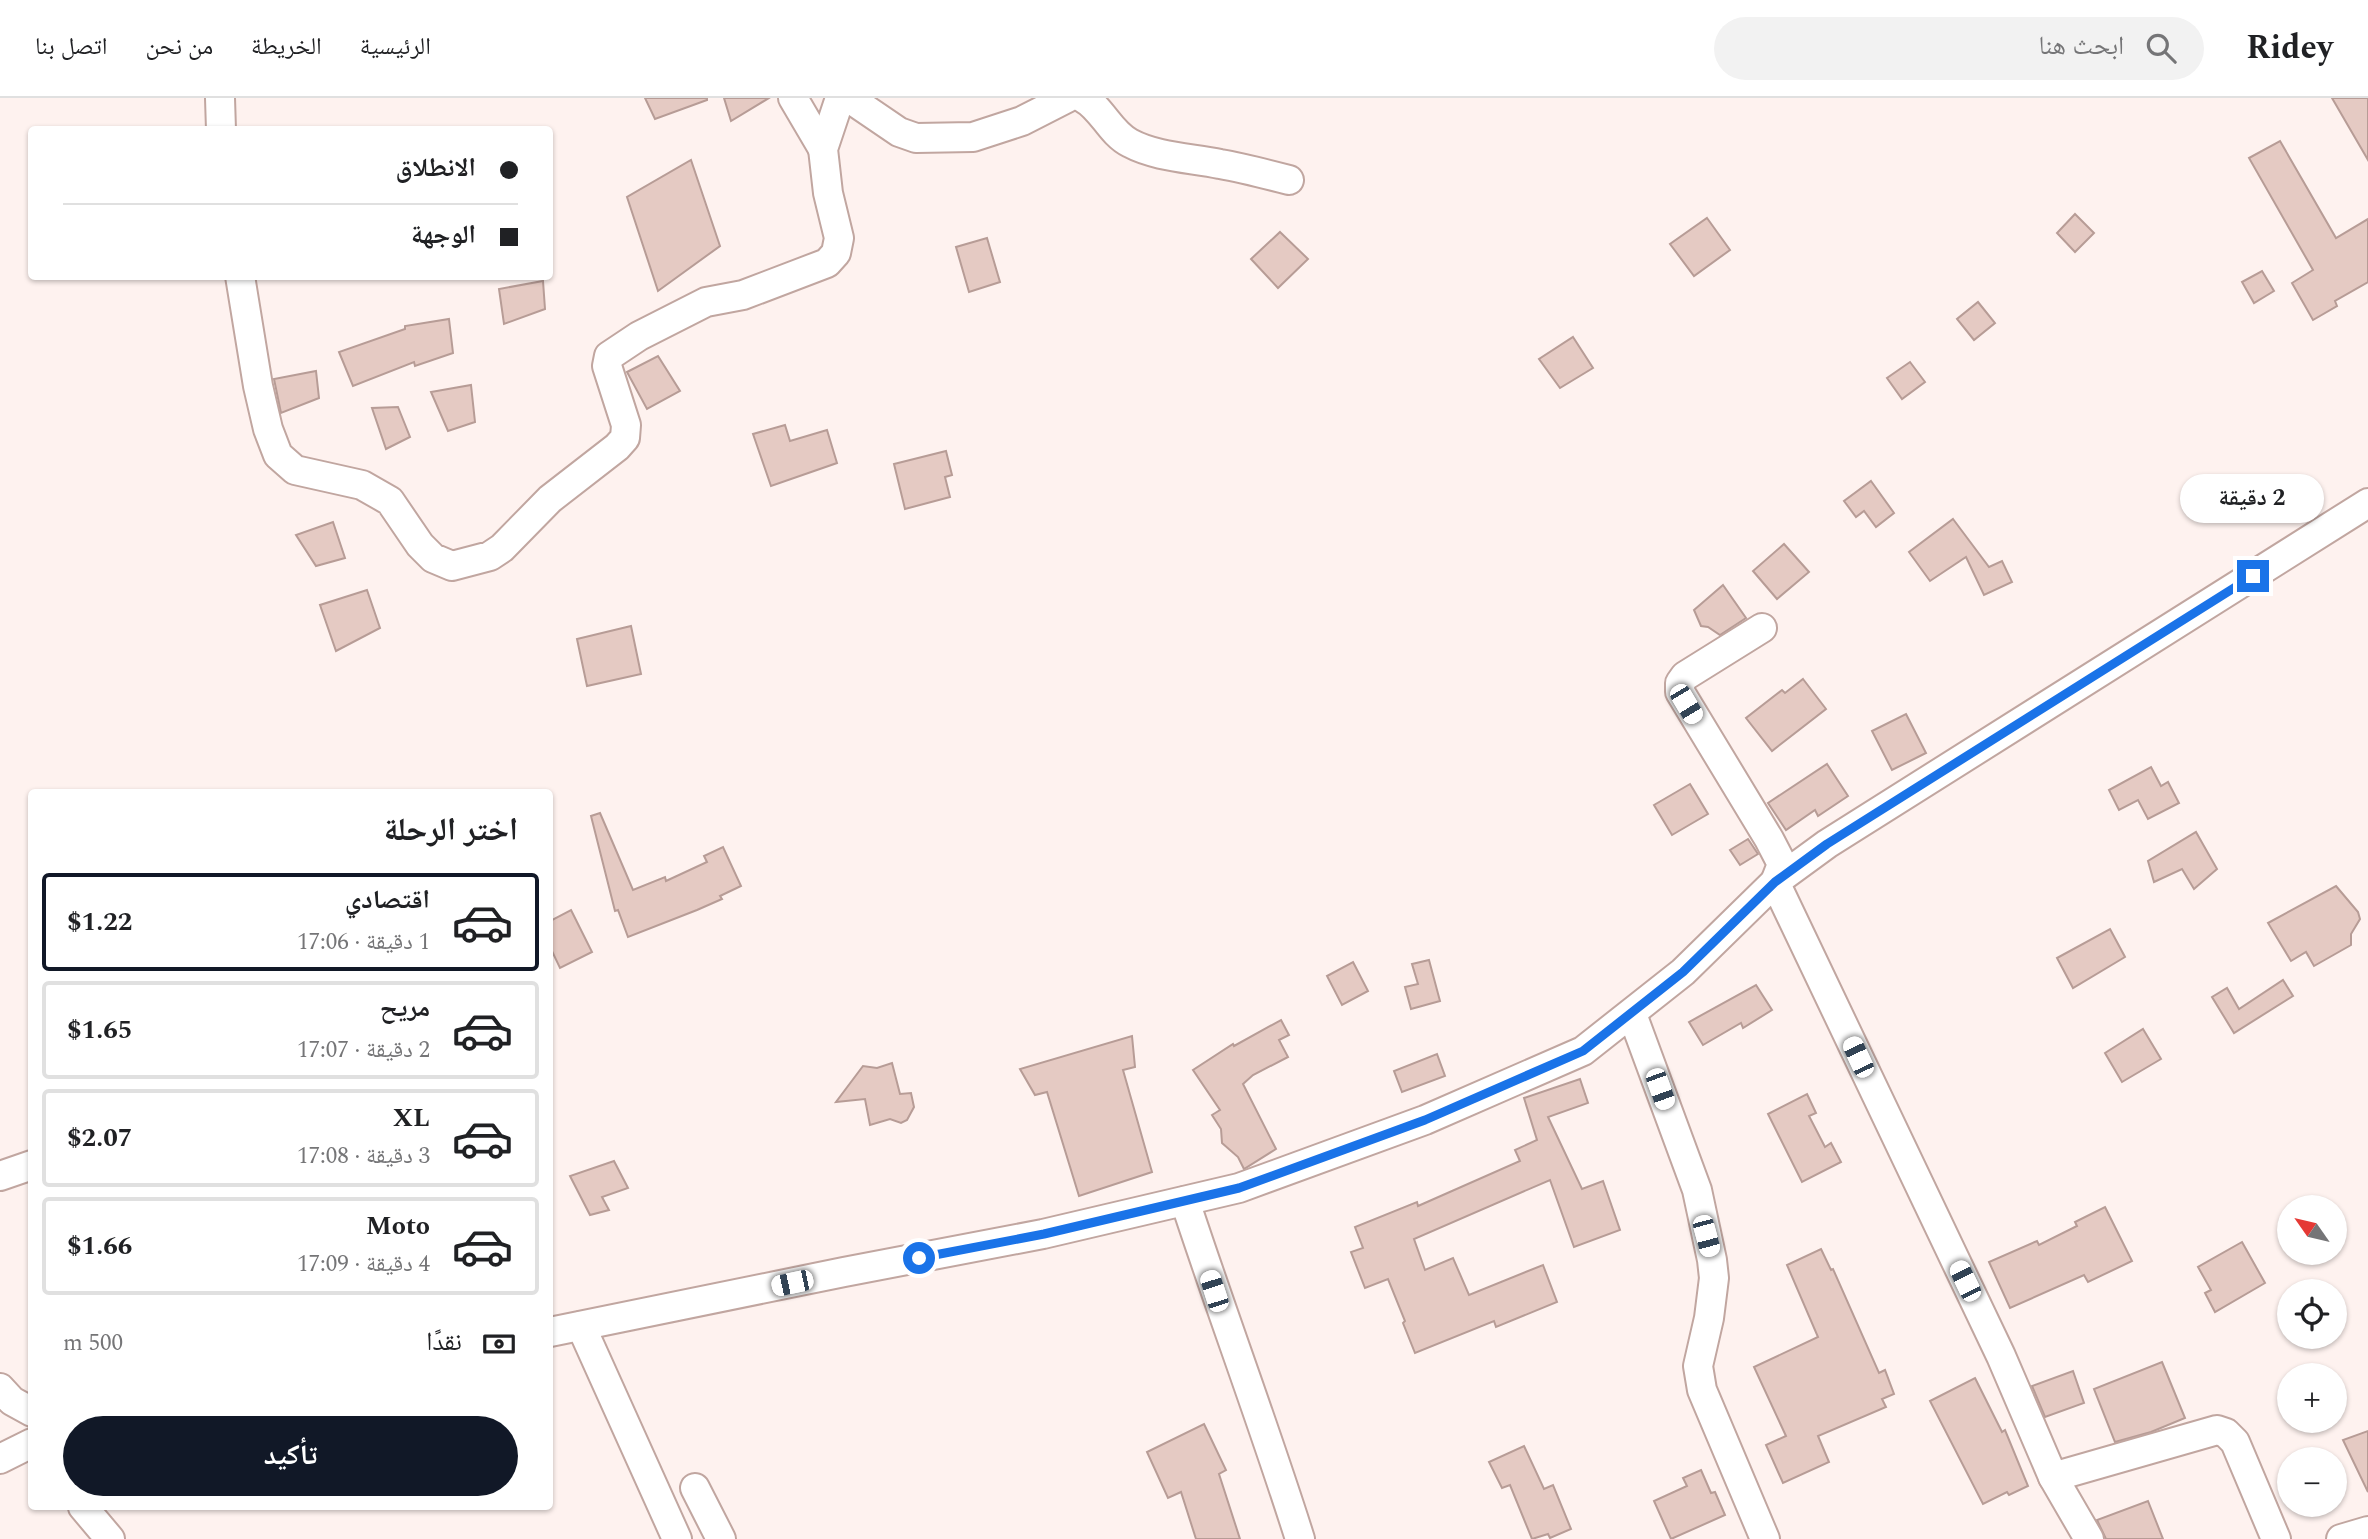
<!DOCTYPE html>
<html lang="ar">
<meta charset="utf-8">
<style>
:root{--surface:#fff;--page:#f2f2f2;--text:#202124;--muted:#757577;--line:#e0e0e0;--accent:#111827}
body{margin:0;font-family:Spectral,"Noto Naskh Arabic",serif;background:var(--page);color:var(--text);direction:rtl;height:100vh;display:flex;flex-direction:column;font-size:26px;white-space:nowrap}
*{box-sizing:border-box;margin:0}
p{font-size:23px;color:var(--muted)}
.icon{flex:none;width:38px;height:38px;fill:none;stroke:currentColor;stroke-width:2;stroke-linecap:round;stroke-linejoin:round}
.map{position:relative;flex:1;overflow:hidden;direction:ltr}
.drawer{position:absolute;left:28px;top:691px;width:525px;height:721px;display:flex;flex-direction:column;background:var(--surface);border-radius:7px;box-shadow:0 2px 5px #0004;direction:rtl}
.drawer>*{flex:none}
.top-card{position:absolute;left:28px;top:28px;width:525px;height:154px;border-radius:7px;box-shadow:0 2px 5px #0004;direction:rtl;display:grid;align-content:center;height:154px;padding:0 35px;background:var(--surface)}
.needle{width:46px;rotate:304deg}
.buttons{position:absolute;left:2277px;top:1097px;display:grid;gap:14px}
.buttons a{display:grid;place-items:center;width:70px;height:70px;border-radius:50%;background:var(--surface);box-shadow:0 2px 5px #0004;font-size:35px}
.end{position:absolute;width:32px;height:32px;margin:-16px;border:9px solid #1a73e8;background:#fff;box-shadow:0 0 0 4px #fff}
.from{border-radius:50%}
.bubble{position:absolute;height:49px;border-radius:24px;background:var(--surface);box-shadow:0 2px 5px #0004;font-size:23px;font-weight:700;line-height:49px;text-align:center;direction:rtl}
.car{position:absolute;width:21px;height:42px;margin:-21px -10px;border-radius:9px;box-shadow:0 0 5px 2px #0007;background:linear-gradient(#fff 24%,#345 0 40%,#fff 0 76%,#345 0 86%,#fff 0)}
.top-card b{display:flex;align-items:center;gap:24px;height:66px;font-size:26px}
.top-card b+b{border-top:2px solid var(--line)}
.top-card i{width:18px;height:18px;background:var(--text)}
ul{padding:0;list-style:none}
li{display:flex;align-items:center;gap:21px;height:98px;margin:0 14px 10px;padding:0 21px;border:4px solid var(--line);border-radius:7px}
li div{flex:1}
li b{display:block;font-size:26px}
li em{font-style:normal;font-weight:700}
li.on{border-color:var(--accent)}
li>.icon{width:63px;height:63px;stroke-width:1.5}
h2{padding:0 35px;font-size:32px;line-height:84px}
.pay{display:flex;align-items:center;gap:18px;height:77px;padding:0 35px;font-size:26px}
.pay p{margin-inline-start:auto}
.primary-button{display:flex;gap:14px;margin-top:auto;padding:14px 35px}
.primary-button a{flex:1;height:80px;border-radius:42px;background:var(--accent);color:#fff;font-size:28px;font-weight:700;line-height:80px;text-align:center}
header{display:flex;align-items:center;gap:42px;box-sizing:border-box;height:98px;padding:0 35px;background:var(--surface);border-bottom:2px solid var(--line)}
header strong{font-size:33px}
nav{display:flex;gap:38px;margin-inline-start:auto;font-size:24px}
.search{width:490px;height:63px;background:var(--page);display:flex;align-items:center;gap:18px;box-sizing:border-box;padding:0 24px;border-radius:38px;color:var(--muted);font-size:26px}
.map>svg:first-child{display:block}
</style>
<header>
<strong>Ridey</strong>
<div class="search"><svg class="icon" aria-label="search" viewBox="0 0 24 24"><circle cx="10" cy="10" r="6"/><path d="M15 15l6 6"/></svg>ابحث هنا</div>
<nav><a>الرئيسية</a><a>الخريطة</a><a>من نحن</a><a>اتصل بنا</a></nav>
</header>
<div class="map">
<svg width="2368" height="1441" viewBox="0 0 2368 1441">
<rect width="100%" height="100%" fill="#fef2ef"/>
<g fill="#e5cac3" stroke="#b79c96" stroke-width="2">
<path d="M 645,0 L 707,0 L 707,2 L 655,21 Z"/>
<path d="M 724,0 L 769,0 L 731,23 Z"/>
<path d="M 2332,0 L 2368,0 L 2368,62 Z"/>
<path d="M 2280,43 L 2336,140 L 2368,121 L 2368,184 L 2335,203 L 2337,208 L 2313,222 L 2292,185 L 2313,172 L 2249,60 Z"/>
<path d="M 691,62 L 720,148 L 658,193 L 627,99 Z"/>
<path d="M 2075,116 L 2094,135 L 2075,154 L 2057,135 Z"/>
<path d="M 1707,120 L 1730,152 L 1694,178 L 1670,146 Z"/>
<path d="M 1280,134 L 1308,161 L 1278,190 L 1251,161 Z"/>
<path d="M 987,140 L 1000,184 L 969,194 L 956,149 Z"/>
<path d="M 2262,173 L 2274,193 L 2254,205 L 2242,184 Z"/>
<path d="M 543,183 L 545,211 L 504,226 L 499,191 Z"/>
<path d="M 1978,204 L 1995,225 L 1974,242 L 1957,221 Z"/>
<path d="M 449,221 L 453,255 L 415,268 L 414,264 L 353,288 L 339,254 L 405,231 L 405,228 Z"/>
<path d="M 1573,239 L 1593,270 L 1560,290 L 1539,261 Z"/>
<path d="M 658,258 L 680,293 L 647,311 L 627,274 Z"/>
<path d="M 1910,264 L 1925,284 L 1902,301 L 1887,280 Z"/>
<path d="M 316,273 L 319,300 L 281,315 L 274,281 Z"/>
<path d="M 471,287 L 475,324 L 448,333 L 431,294 Z"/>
<path d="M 398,309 L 410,339 L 386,351 L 372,310 Z"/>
<path d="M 785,327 L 790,343 L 827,332 L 837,365 L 771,388 L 753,336 Z"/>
<path d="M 946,353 L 952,377 L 945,379 L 950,399 L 905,411 L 894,366 Z"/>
<path d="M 1871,383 L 1894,415 L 1876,429 L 1864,413 L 1856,419 L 1844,403 Z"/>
<path d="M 1953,421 L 1989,469 L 2002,463 L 2012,484 L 1984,497 L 1966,459 L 1930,483 L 1909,454 Z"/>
<path d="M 333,424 L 345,460 L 316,468 L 296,437 Z"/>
<path d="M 1784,446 L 1809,474 L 1777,501 L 1753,473 Z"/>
<path d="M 1723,487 L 1746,520 L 1720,537 L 1708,529 L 1701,528 L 1694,512 Z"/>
<path d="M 367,492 L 380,530 L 336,553 L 320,507 Z"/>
<path d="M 631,528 L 641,576 L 587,588 L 577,541 Z"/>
<path d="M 1803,581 L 1826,611 L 1772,653 L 1746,620 L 1782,592 L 1785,595 Z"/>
<path d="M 1906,616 L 1926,655 L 1892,672 L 1872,633 Z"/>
<path d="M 1827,666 L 1848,698 L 1818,718 L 1815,712 L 1786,732 L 1768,705 Z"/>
<path d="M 2151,669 L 2161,688 L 2168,684 L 2179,705 L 2148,721 L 2138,702 L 2119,712 L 2109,692 Z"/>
<path d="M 1690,686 L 1708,716 L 1672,737 L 1654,707 Z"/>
<path d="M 600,715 L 633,792 L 665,779 L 666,783 L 707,764 L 704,758 L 723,749 L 741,788 L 720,798 L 722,801 L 697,812 L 628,839 L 618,812 L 615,813 L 591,718 Z"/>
<path d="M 2196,734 L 2217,771 L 2194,791 L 2182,771 L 2154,784 L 2148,763 Z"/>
<path d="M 1748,741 L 1758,756 L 1740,767 L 1730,752 Z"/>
<path d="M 2336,788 L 2358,814 L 2360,821 L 2351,836 L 2351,847 L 2314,868 L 2306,854 L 2291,863 L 2268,825 Z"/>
<path d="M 571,812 L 592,854 L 560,870 L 550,849 L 550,823 Z"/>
<path d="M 2110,831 L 2125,859 L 2073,890 L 2057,860 Z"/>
<path d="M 1429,862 L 1440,903 L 1411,911 L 1405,889 L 1418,886 L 1412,866 Z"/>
<path d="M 1353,864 L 1368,893 L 1342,907 L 1327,878 Z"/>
<path d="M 2283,882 L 2293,898 L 2234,935 L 2212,899 L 2227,890 L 2239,911 Z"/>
<path d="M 1756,887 L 1772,912 L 1743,930 L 1741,925 L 1703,947 L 1689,924 Z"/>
<path d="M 1281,922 L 1289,937 L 1279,942 L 1288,959 L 1253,977 L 1243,986 L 1276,1051 L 1244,1071 L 1238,1059 L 1222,1045 L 1221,1031 L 1212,1017 L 1220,1012 L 1193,972 L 1233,946 L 1234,948 Z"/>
<path d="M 2143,931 L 2161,961 L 2122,984 L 2105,955 Z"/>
<path d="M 1132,938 L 1135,969 L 1123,972 L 1152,1074 L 1079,1098 L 1047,994 L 1035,997 L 1020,971 Z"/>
<path d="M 1437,956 L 1445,978 L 1402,994 L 1394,973 Z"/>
<path d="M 892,965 L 900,996 L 911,995 L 914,1009 L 907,1022 L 901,1025 L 890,1021 L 870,1027 L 865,1001 L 836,1004 L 863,968 L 877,970 Z"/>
<path d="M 1580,981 L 1588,1005 L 1548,1019 L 1582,1091 L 1603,1083 L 1620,1132 L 1574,1149 L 1550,1082 L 1414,1141 L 1425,1172 L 1453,1160 L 1469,1197 L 1543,1167 L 1557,1204 L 1496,1229 L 1494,1223 L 1415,1255 L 1403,1225 L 1405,1223 L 1388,1181 L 1365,1190 L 1351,1154 L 1363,1150 L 1355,1129 L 1417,1104 L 1418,1108 L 1520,1063 L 1515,1052 L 1537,1042 L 1524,1000 Z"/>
<path d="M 1807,996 L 1816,1015 L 1809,1018 L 1825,1049 L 1831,1045 L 1841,1064 L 1802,1084 L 1768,1016 Z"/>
<path d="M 614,1063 L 628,1090 L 602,1099 L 609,1112 L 590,1117 L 570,1078 Z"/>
<path d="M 2105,1109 L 2132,1163 L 2088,1184 L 2084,1177 L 2010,1210 L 1989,1164 L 2037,1143 L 2039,1147 L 2077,1128 L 2075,1124 Z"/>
<path d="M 2242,1144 L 2265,1185 L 2215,1214 L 2205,1195 L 2211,1192 L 2198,1169 Z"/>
<path d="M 1821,1151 L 1831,1172 L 1833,1171 L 1879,1275 L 1885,1272 L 1894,1296 L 1882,1301 L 1886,1309 L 1818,1338 L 1829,1364 L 1783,1385 L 1766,1347 L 1786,1338 L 1754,1269 L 1818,1239 L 1787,1167 Z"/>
<path d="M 2162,1264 L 2185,1320 L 2151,1334 L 2115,1344 L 2094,1291 Z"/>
<path d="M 2073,1273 L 2084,1305 L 2045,1319 L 2032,1288 Z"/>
<path d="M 1975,1280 L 2002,1334 L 2005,1332 L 2028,1388 L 2009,1397 L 2007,1394 L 1983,1406 L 1930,1303 Z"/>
<path d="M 1204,1326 L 1226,1372 L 1219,1376 L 1240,1441 L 1196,1441 L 1181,1394 L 1168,1400 L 1147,1354 Z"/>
<path d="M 2368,1333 L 2368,1394 L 2343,1342 Z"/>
<path d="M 1524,1348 L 1544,1391 L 1553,1387 L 1571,1431 L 1550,1440 L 1548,1436 L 1532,1441 L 1510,1387 L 1502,1390 L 1489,1364 Z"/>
<path d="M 1701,1372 L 1711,1395 L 1715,1394 L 1725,1417 L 1671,1441 L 1654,1403 L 1687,1388 L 1683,1380 Z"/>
<path d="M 2148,1403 L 2163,1441 L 2106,1441 L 2097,1422 Z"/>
</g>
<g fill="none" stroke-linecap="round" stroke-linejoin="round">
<g stroke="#c1a6a0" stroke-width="32">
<g id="minor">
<path d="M 220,0 L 221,32"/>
<path d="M 793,0 L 823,51"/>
<path d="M 849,0 L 899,34 L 916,40 L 973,39 L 1022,23 L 1067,0"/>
<path d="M 1083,0 C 1102,10 1110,35 1130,45 C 1156,59 1191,60 1220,66 C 1243,70 1266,76 1289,82"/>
<path d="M 240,178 L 258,288 L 268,331 L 278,357 L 295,372 L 362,387 L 390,403 L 420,447 L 433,460 L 452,468 L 490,458 L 502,450 L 550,401 L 617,349 L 625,340 L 626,327 L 607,268 L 609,258 L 639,238 L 706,204 L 743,197 L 827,165 L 836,155 L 839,140 L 828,95 L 823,51 L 840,0"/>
<path d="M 1762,530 L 1685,578 L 1680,585 L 1680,594 L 1769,741 L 1782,766 L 1775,784 L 2001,1258 L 2053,1379 L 2089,1441"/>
<path d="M 1632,916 L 1697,1092 L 1712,1162 L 1714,1180 L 1709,1220 L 1698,1268 L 1702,1292 L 1765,1441"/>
<path d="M 0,1078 L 32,1067"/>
<path d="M 1185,1103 C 1222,1216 1264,1327 1300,1441"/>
<path d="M 581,1228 L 677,1441"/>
<path d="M 550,1234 L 844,1174 L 1043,1136 L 1239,1090 L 1425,1022 L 1583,953 L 1683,874 L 1775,784 L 1827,746 L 2368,405"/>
<path d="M 0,1290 L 12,1303 L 32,1314"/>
<path d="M 0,1361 L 32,1345"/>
<path d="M 2053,1379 L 2217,1332 L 2226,1335 L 2235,1344 L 2276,1441"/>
<path d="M 695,1390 L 721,1441"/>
<path d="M 83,1409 L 110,1441"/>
<path d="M 2341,1441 L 2368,1433"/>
</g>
</g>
<use href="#minor" stroke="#fff" stroke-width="28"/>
</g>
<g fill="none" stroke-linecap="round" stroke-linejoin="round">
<path stroke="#1a73e8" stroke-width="9" d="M 919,1160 L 1044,1136 L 1239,1090 L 1425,1022 L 1583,953 L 1683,874 L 1775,784 L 1827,746 L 2253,478"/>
</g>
</svg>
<div class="buttons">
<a><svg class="needle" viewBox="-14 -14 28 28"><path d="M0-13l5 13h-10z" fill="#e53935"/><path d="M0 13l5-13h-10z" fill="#757577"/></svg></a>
<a><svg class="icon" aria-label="locate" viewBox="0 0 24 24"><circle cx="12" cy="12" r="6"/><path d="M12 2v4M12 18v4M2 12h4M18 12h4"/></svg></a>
<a>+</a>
<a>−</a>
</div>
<i class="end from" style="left:919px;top:1160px"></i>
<i class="end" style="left:2253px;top:478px"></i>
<div class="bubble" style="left:2180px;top:376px;width:144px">2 دقيقة</div>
<i class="car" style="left:1686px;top:606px;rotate:149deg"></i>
<i class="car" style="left:1858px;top:959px;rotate:335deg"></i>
<i class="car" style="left:1660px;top:991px;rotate:160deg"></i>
<i class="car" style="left:1706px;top:1138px;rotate:165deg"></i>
<i class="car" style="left:1965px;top:1183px;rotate:334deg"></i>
<i class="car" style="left:792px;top:1185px;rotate:258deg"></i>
<i class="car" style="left:1214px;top:1193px;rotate:342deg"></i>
<div class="top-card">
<b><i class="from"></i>الانطلاق</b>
<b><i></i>الوجهة</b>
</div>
<section class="drawer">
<h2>اختر الرحلة</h2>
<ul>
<li class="on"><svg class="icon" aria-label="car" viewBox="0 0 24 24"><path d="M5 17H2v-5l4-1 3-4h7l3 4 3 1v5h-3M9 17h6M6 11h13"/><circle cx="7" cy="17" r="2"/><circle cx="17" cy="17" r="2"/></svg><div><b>اقتصادي</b><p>1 دقيقة · 17:06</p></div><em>$1.22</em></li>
<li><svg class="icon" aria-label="car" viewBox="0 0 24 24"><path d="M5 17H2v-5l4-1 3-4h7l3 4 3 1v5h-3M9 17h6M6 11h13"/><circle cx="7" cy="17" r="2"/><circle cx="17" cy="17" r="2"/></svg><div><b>مريح</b><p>2 دقيقة · 17:07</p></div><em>$1.65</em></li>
<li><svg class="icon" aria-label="car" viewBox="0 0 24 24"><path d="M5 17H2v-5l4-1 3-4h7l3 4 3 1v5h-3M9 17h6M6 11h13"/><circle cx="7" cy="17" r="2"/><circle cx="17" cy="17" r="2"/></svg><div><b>XL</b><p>3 دقيقة · 17:08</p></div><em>$2.07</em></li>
<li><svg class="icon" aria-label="car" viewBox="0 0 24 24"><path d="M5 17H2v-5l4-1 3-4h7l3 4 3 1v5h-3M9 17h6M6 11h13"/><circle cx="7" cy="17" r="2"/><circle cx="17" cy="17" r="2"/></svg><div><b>Moto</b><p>4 دقيقة · 17:09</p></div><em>$1.66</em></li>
</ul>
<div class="pay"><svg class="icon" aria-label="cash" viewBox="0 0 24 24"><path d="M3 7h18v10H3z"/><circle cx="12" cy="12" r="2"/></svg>نقدًا<p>500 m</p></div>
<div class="primary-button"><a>تأكيد</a></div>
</section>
</div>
